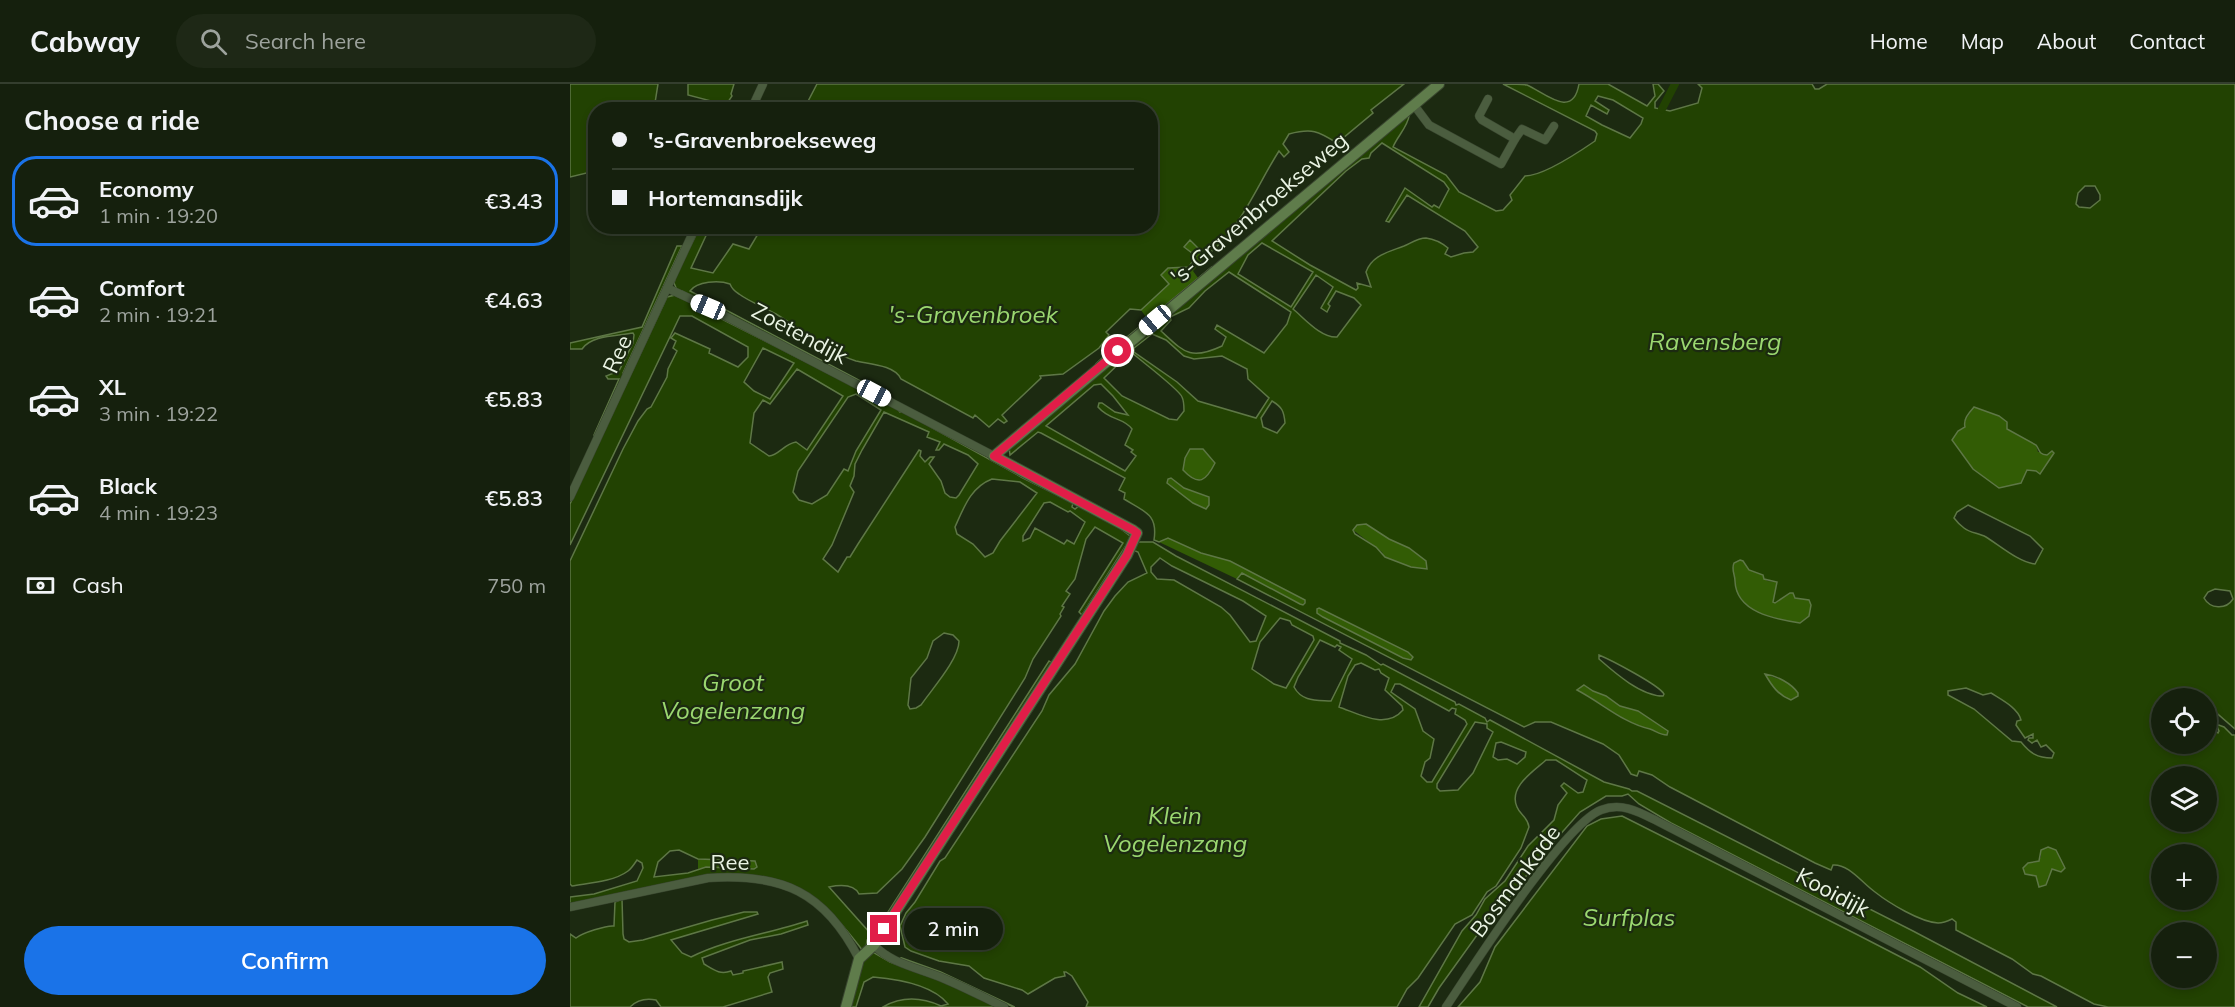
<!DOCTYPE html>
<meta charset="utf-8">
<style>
:root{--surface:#15200d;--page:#1e2816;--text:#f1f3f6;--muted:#9da39d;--line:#343e2e;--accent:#1a73e8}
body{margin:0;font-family:Mulish,sans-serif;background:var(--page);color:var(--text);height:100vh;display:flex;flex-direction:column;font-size:22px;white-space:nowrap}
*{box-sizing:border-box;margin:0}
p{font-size:20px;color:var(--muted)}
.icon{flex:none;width:33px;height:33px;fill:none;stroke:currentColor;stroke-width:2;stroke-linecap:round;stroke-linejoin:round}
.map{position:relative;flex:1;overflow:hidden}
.sheet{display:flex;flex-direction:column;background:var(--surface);width:570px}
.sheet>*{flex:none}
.guide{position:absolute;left:18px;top:18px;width:570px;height:132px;border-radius:24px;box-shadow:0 3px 9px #0003,0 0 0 2px var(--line);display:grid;align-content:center;height:132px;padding:0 24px;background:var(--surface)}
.fabs{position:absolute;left:1581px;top:604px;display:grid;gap:12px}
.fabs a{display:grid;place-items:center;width:66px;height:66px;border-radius:50%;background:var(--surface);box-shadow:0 3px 9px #0003,0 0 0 2px var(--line);font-size:30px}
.end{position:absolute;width:27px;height:27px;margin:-14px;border:8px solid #e11d48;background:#fff;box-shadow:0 0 0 3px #fff}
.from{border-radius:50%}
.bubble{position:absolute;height:42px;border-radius:21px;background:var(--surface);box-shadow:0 3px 9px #0003,0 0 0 2px var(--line);font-size:20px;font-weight:600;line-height:42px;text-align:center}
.car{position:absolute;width:18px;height:36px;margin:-18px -9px;border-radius:8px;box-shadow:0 0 4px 2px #0007;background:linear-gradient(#fff 24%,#345 0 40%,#fff 0 76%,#345 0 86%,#fff 0)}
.guide b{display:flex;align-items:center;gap:21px;height:57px;font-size:22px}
.guide b+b{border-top:2px solid var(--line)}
.guide i{width:15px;height:15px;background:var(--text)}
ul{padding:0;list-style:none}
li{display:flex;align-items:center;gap:18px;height:90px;margin:0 12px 9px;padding:0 12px;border:3px solid transparent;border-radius:24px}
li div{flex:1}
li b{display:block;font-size:22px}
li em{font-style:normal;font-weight:600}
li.active{border-color:var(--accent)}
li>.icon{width:54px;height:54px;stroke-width:1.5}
h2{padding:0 24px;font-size:27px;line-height:72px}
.pay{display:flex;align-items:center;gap:15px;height:66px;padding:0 24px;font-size:22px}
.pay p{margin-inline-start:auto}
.action{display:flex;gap:12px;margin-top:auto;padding:12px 24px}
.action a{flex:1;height:69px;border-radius:36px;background:var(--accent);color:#fff;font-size:24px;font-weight:600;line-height:69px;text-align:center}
header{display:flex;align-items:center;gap:36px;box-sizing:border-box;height:84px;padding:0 30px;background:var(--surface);border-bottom:2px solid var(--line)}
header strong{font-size:28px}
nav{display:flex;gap:33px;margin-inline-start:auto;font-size:21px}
.search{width:420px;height:54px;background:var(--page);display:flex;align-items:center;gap:15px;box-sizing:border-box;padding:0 21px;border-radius:33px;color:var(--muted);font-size:22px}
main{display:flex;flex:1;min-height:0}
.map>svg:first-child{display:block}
</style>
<header>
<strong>Cabway</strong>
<div class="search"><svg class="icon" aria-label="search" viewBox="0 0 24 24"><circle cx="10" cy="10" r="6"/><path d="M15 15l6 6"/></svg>Search here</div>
<nav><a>Home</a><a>Map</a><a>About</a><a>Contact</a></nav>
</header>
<main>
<section class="sheet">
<h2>Choose a ride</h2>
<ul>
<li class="active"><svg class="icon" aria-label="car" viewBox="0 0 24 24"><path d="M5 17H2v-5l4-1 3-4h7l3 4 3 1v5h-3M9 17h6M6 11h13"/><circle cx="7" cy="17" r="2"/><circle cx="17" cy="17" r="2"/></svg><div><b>Economy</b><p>1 min · 19:20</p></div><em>€3.43</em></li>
<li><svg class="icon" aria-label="car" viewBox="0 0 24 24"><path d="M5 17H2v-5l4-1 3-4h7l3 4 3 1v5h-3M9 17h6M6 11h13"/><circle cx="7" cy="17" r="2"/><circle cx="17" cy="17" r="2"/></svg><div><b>Comfort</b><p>2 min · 19:21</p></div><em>€4.63</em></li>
<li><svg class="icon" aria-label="car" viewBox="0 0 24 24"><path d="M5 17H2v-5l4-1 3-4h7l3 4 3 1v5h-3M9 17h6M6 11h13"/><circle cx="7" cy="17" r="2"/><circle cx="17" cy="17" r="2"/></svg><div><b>XL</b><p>3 min · 19:22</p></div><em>€5.83</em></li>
<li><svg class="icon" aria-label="car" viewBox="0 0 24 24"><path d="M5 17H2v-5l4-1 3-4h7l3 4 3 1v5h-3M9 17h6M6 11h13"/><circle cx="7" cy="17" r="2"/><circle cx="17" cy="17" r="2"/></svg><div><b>Black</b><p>4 min · 19:23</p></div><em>€5.83</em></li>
</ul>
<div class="pay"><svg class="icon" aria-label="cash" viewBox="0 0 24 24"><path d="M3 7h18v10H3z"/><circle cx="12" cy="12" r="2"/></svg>Cash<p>750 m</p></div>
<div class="action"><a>Confirm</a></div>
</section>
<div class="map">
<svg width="1665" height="923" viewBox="0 0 1665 923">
<rect width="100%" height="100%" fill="#1c2a11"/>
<g fill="#325c05">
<path d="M 620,155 L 636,172 L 623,187 L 628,194 L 578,236 L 571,226 L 598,199 L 590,191 L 598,184 L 619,182 L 626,172 L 614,163 Z"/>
<path d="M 1404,323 L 1429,332 L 1437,338 L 1437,345 L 1466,361 L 1468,368 L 1482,367 L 1484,369 L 1470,390 L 1443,402 L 1429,404 L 1403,385 L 1382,356 Z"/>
<path d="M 620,365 L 633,365 L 645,379 C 636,397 629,403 613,386 L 615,374 Z"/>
<path d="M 601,394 L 614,404 L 639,413 L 639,421 L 636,425 L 623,419 L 596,399 L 598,395 Z"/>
<path d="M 796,440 L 819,455 L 839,464 L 856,477 L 857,486 L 841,483 L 814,473 L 812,468 L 783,446 L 787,441 Z"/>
<path d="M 593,454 L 598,454 L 631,469 L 660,477 L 735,516 L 733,521 L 730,520 L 672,489 L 667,495 L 589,458 Z"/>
<path d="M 1169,476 L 1173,477 L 1183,488 L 1190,488 L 1197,497 L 1207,498 L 1203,518 L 1207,518 L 1220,509 L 1223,509 L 1225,514 L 1239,516 L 1241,521 L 1239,532 L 1230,539 C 1210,536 1182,531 1169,515 C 1164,510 1165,504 1165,497 C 1164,490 1161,486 1164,479 Z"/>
<path d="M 749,524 L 838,568 L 843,573 L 841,576 L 833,574 L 753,533 L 747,529 L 747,525 Z"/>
<path d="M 1195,590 L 1217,598 L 1224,602 L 1228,609 L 1228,612 L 1221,616 C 1208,611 1202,602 1195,590 Z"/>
<path d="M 1014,601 L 1023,607 L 1036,612 L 1050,622 L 1068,627 L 1098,647 L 1097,651 C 1090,651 1086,647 1080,645 C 1053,639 1032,618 1007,606 Z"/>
<path d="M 1478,763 L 1486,766 L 1495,783 L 1494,786 L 1478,793 L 1476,801 L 1468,803 L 1466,792 L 1455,790 L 1453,784 L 1458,779 L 1466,778 L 1471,773 L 1471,766 Z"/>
<path d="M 128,775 L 186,777 L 187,783 L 184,785 L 137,783 L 128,785 Z"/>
</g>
<g fill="#224202" stroke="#5e7746" stroke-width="1.5" fill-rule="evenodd">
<path d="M 0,0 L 88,0 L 84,25 L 26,26 L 25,87 L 0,93 Z"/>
<path d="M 118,0 L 164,0 L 161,10 L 162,12 L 156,21 L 118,11 Z"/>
<path d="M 247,0 L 834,0 L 801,26 L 803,29 L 767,59 C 748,47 742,44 719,50 L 713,60 L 719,68 L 714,73 L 709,67 C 686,103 671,145 636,172 L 620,156 L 614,163 L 626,172 L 619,183 L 598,184 L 591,191 L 599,200 L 571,226 L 560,225 L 536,248 L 539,251 L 529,264 L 493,290 L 470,292 L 471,294 L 432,331 L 437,337 L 434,339 L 428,335 L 419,343 L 405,331 L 403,334 L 331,295 C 325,281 299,280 286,277 C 257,268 231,245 206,230 C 194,223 180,218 169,210 C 164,207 162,205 160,200 C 149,196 127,197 120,207 L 298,301 L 112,207 L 144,231 L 299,310 L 300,312 L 327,324 L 330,328 L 332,327 L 453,394 L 503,419 L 502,423 L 505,425 L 509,422 L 547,442 L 568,458 L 583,458 L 606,472 L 770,557 L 770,559 L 796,571 L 811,581 L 813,580 L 885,618 L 886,621 L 889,620 L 915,634 L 917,638 L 920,636 L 1034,698 L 1059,705 L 1062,707 L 1067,707 L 1343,847 L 1487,923 L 1458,923 L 1101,739 L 1069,720 L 1058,710 L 1052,712 L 1036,712 L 1010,728 L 972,771 L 934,821 L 925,826 L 869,904 L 858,923 L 849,923 L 892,847 L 906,831 L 915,815 L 935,797 L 958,762 L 984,736 L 988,721 L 997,709 L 991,702 L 994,699 L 1008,709 L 1013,708 L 1017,696 L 986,676 L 976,676 C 964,687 938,703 947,723 C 950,731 958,733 959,743 L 951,764 L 926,802 L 917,808 L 902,831 L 885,840 L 848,894 L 837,905 L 827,923 L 516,923 L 518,918 L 502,892 L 496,888 L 494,888 L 495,892 L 485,894 L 458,910 L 452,906 L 414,894 L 399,882 L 369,877 L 341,867 L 335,863 L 330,842 L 336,829 L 345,818 L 370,777 L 375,774 L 472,627 L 479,611 L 505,580 L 534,527 L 545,512 L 558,498 L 577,489 L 568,468 L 555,463 L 512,531 L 509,528 L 553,459 L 525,443 L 516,455 L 505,495 L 496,507 L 500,510 L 492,522 L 494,523 L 490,530 L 491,532 L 463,575 L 455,594 L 355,753 L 332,785 L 307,809 L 289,810 C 284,800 269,801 259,803 L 301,850 L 313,836 L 479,577 L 482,579 L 312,840 L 297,856 L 296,864 L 320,878 L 380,900 L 427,923 L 313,923 C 332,912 351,913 371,922 L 378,920 C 362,900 327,895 303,893 L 294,898 L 286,923 L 279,923 L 293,867 C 254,816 227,791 160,790 L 0,820 L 0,813 L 24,810 L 67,797 L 73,784 L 72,779 L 67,776 C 65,779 61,785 58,787 C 43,798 19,799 2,802 L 0,800 L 0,477 L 53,365 L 68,337 L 77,325 L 81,323 L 97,293 L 98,285 L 107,267 L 103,264 L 106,257 L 101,254 L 105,249 L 140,265 L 139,269 L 168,283 L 178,273 L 178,263 L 122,232 L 110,232 L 0,461 L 0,420 L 97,213 L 105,211 L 107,206 L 104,199 L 106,191 L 130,143 L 140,143 L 121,184 L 143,189 L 163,160 L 179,165 L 191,145 L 190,143 L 580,142 L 580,26 L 234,25 ZM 193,264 L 224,279 L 200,315 L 184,307 L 174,298 ZM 227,285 L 273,312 L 237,366 L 226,358 C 214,360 209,371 199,372 L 180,359 L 184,329 L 193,316 L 200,320 ZM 286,310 L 311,326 L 286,367 L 278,387 L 274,385 L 257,411 L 242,420 L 229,416 L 223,408 L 228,387 L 278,313 ZM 314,328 L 359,348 L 357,353 L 370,358 L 366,366 L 369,366 L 374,360 L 398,371 L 408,380 L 389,411 L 386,414 L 380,413 L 375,409 L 371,397 L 359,380 L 364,373 L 360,373 L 355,378 L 350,372 L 351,367 L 349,366 L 288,460 L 280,473 L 277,473 L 268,488 L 253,475 L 262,461 L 284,408 L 280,402 L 284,392 L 285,380 L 292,366 ZM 422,395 L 450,398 L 467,409 L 430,457 L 423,469 L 415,473 L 403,460 L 387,450 L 385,443 C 394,423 401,403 422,395 ZM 480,418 L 498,428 L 500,427 L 515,438 L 504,460 L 497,456 L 494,460 L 465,444 L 460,454 L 453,457 L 453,452 L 474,419 ZM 590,474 L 602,482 L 673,517 L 696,532 L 686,557 L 680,558 L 660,531 L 651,523 L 604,496 L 587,495 L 581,488 L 581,483 ZM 710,534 L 720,537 L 722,541 L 743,552 L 744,556 L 716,604 L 704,600 L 682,585 L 690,558 ZM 374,549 L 383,551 L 389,557 C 389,575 362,605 351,621 L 346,624 L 340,625 L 338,621 L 341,594 L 357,574 L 363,557 ZM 750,556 L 765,563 L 767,561 L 771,563 L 769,566 L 782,575 L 761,617 C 747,616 732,618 724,603 L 728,593 ZM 791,579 L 805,586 L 809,585 L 811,589 L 819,594 L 815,606 L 832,622 L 833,626 C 816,646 789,630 769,623 L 778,592 L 785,581 ZM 825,600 L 830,600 L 879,627 L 882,624 L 886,625 L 885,630 L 895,636 L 897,640 L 862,698 L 857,698 L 851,692 L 855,678 L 860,674 L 864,655 L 853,647 L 845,625 L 821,608 ZM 905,638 L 917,640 L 917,644 L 923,648 L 903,689 L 888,706 L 870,707 L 867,704 L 867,700 ZM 931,658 L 956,668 L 955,673 L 947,680 L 937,675 L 928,676 L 923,673 L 926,659 ZM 109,766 L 128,775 L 185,777 L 187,783 L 184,785 L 136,783 L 118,789 L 84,793 L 88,778 L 100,767 Z"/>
<path d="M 933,0 C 941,0 950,0 957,1 C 975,9 1003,36 1009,0 L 1038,0 L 1077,22 L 1085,12 L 1083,0 L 1088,0 L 1094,7 L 1085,18 L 1085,24 L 1100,27 L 1128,19 L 1132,4 L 1128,0 L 1242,0 L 1245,5 L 1249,5 L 1257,0 L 1665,0 L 1665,645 L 1643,626 L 1637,624 L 1636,615 L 1592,615 L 1592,660 L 1636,660 L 1637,642 L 1648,649 L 1649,647 L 1646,640 L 1654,643 L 1662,651 L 1665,651 L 1665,923 L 1538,923 L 1524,920 L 1471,892 L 1463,890 L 1442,875 L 1386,846 L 1386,838 L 1382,835 C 1378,837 1373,839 1368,839 C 1350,838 1319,819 1305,808 C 1292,799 1279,780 1263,781 L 1261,786 L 1245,779 L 1100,703 L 1082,691 L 1069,687 L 1067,692 L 1061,690 L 1049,671 L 1033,660 L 981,638 L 965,638 L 954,643 L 667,495 L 672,489 L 730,520 L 733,521 L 735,519 L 735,516 L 660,477 L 631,469 L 598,454 L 589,458 L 584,456 C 588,430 575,428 554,415 L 555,409 L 549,406 L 555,394 L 471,349 L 468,348 L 440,371 L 439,363 L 834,34 L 839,32 C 838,42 827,53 823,63 L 876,91 L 889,108 L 926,127 L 933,126 L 942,116 L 940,111 L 955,92 C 974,92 1009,68 1025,57 L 1027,50 L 1025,47 ZM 1028,12 L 1043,16 L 1073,34 L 1071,40 L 1060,54 L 1032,41 L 1016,32 L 1021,21 L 1037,30 L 1039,26 L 1025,17 ZM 812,59 L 874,98 L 879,105 L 869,124 L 864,121 L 862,123 L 835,104 L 816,137 L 819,138 L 837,111 L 895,147 L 908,163 L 903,168 L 894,169 L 881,173 L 875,170 L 878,164 C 872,159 864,155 856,154 C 848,154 841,159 834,162 C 819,168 802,171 796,188 L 801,203 L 787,199 L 788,204 L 786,206 L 740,181 L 702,157 L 776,87 L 792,75 L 799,74 L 801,69 ZM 1515,102 L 1525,102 L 1530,111 L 1530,116 L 1520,124 L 1509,123 L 1506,120 L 1508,109 ZM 692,159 L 743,188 L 721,223 L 668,190 L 678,171 ZM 659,188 L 721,228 L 717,240 L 694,269 L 647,241 L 645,245 L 656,253 L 652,262 C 620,277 614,268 591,247 L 601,236 L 600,233 L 619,224 L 635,207 ZM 746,191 L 763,203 L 751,224 L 757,228 L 760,222 L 758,220 L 766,207 L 784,214 L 791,221 L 767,253 C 751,254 735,235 723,225 ZM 582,250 L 596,256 L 614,272 L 624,275 L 652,272 L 677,285 L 678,295 L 699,314 L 686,334 L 628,317 L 607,298 L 564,268 L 564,264 ZM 561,268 C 570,276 610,306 612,313 C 614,317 614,323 614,327 L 607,336 L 599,335 L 552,312 L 534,294 ZM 531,300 L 543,312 L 558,331 L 545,328 L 532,319 L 529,319 L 528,323 C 540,337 553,333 562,345 L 555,361 L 563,366 L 561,368 L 566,372 L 555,387 L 476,342 L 524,301 ZM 702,317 C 712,323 714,327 715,339 L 707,349 L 693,343 L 691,334 ZM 1404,323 L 1429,332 L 1437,338 L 1437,345 L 1466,361 C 1470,366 1468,370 1477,371 L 1482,367 L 1484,369 L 1470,390 L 1466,387 L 1457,386 L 1451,399 L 1429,404 L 1403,385 L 1382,356 L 1388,347 L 1395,343 C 1393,335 1399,329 1404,323 ZM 620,365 L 633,365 L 645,379 C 636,397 629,403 613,386 L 615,374 ZM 601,394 L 614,404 L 639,413 L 639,421 L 636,425 L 623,419 L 597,399 L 598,395 ZM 1398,421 L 1460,452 L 1473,465 L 1465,480 C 1450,479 1429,461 1416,453 C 1409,449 1400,449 1394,444 C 1390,441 1387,438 1384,434 L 1387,428 ZM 796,440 L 819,455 L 839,464 L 856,477 L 857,485 L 841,483 L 815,473 L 806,463 L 785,450 L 783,446 L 787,441 ZM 1170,476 L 1173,477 L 1179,486 L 1193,491 L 1194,495 L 1207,498 L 1203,518 L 1205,519 L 1220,509 L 1223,509 L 1225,514 L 1239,516 L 1241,521 L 1239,532 L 1230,539 C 1204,535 1166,528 1165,497 C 1165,490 1161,486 1164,479 ZM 1645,505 L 1660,507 L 1663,515 C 1656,526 1640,525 1634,514 L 1638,508 ZM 749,524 L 838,568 L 843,573 L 841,576 L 833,574 L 753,533 L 747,529 L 747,525 ZM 1029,571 C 1041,576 1089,601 1094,610 L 1093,612 C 1071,612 1045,589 1029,575 ZM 1195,590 C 1207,592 1221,599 1228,609 L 1228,612 L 1221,616 C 1208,611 1202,602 1195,590 ZM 1014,601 L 1023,607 L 1036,612 L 1050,622 L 1068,627 L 1098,647 L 1097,651 C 1090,651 1086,647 1080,645 C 1053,639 1032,619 1007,606 ZM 1396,604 L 1413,611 L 1421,609 C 1432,616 1448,624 1451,636 L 1447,637 L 1446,641 L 1455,654 L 1463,650 L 1463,654 L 1459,654 L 1458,656 L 1462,659 L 1467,656 L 1471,663 L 1476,661 L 1484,669 L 1482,674 C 1467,674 1460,669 1451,658 L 1442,657 L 1404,625 L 1378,611 L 1378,607 ZM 1592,693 L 1636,693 L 1636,738 L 1592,738 ZM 1478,763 L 1486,766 L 1495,784 L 1491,788 L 1482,785 L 1476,801 L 1469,803 L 1466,792 L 1455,790 L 1453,784 L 1458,779 L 1469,777 L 1471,766 ZM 1592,771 L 1636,771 L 1636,816 L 1592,816 ZM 1592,849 L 1636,849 L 1636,894 L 1592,894 Z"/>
<path d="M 107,162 L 112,162 L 53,289 L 54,291 L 27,352 L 24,351 L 49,295 L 38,295 L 36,292 L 49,287 L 63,259 L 64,251 L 63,249 C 47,252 21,251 12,265 L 0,265 L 0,259 L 72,243 Z"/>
<path d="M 1052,732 L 1286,850 L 1350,883 L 1388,909 L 1417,923 L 888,923 L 910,898 L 925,863 L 1017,742 L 1031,735 Z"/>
<path d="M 52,815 L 53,850 L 54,855 L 59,858 L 73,856 L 142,836 L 174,828 L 187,828 L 188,830 L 101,856 L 112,869 L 121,873 C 157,855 198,850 237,837 L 238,841 L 211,850 L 180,856 L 132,874 L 134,880 C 144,886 150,891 161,887 L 163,891 L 173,889 L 173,887 L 212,878 L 213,885 L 200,889 L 198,893 L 202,908 L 153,923 L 91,923 L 86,916 C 76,914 67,916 60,923 L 0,923 L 0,850 L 6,854 C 12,849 37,841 44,842 L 45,818 Z"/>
</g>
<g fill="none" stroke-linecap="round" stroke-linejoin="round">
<g stroke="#5e7746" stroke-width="2">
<path d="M 549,260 L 642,183"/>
<path d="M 526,280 L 545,263"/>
<path d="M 331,874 L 370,888 L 444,923"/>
</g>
<path stroke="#224202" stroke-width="8" d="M 1092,25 L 1105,0"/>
<g stroke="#39462f" stroke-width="9">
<g id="street">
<path d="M 918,15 L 909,32 L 912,36 L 945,55"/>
<path d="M 844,21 L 859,41 L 931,80 L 945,55 L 952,45 L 975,56 L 984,42"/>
<path d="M 181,26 L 193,0"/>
<path d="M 97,204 L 138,223 L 424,372"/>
<path d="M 0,413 L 126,142"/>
<path d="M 0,823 L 138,794 C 212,789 255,808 289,875"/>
<path d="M 304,861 C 320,879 348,884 370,893 C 392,902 413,913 434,923"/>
<path d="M 876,923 C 902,884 994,740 1031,726 C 1052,718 1069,728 1087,737 L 1447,923"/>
</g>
</g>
<g stroke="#39462f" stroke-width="12">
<path id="secondary" d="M 276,923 L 289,875 L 304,861 L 557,471 L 567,449 L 563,446 L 424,372 L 869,0"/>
</g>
<use href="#street" stroke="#4b5d3f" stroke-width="8"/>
<use href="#secondary" stroke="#5f7c4b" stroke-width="10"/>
</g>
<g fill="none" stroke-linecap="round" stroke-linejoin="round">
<path stroke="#e11d48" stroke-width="8" d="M 314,845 L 557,471 L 567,449 L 563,446 L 424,372 L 548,267"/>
</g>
<g text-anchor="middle" stroke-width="4.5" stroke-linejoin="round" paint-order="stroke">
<g font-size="22" fill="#eaf4e4" stroke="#1c2a11">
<text transform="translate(689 124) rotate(-40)" y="8">'s-Gravenbroekseweg</text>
<text transform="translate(230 249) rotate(28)" y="8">Zoetendijk</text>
<text transform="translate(47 270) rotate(-65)" y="8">Ree</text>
<text x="160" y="786">Ree</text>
<text transform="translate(945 797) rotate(-53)" y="8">Bosmankade</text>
<text transform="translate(1263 808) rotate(28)" y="8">Kooidijk</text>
</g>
<g font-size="24" font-style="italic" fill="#9bd870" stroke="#1c2a11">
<text x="403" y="239">'s-Gravenbroek</text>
<text x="1145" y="266">Ravensberg</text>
<text x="163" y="607">Groot<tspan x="163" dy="28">Vogelenzang</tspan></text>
<text x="605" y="740">Klein<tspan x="605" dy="28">Vogelenzang</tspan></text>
<text x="1059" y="842">Surfplas</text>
</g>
</g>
</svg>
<div class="fabs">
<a><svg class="icon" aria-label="locate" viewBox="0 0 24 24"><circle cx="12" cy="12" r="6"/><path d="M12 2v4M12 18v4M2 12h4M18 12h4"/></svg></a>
<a><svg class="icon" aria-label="layers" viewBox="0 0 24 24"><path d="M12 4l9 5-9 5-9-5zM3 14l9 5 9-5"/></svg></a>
<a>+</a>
<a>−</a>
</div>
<i class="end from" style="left:548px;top:267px"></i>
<i class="end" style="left:314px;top:845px"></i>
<div class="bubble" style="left:334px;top:824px;width:99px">2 min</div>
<i class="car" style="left:138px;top:223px;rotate:293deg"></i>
<i class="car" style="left:585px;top:236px;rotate:230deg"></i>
<i class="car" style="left:304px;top:309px;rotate:118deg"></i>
<div class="guide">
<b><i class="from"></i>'s-Gravenbroekseweg</b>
<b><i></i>Hortemansdijk</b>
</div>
</div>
</main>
